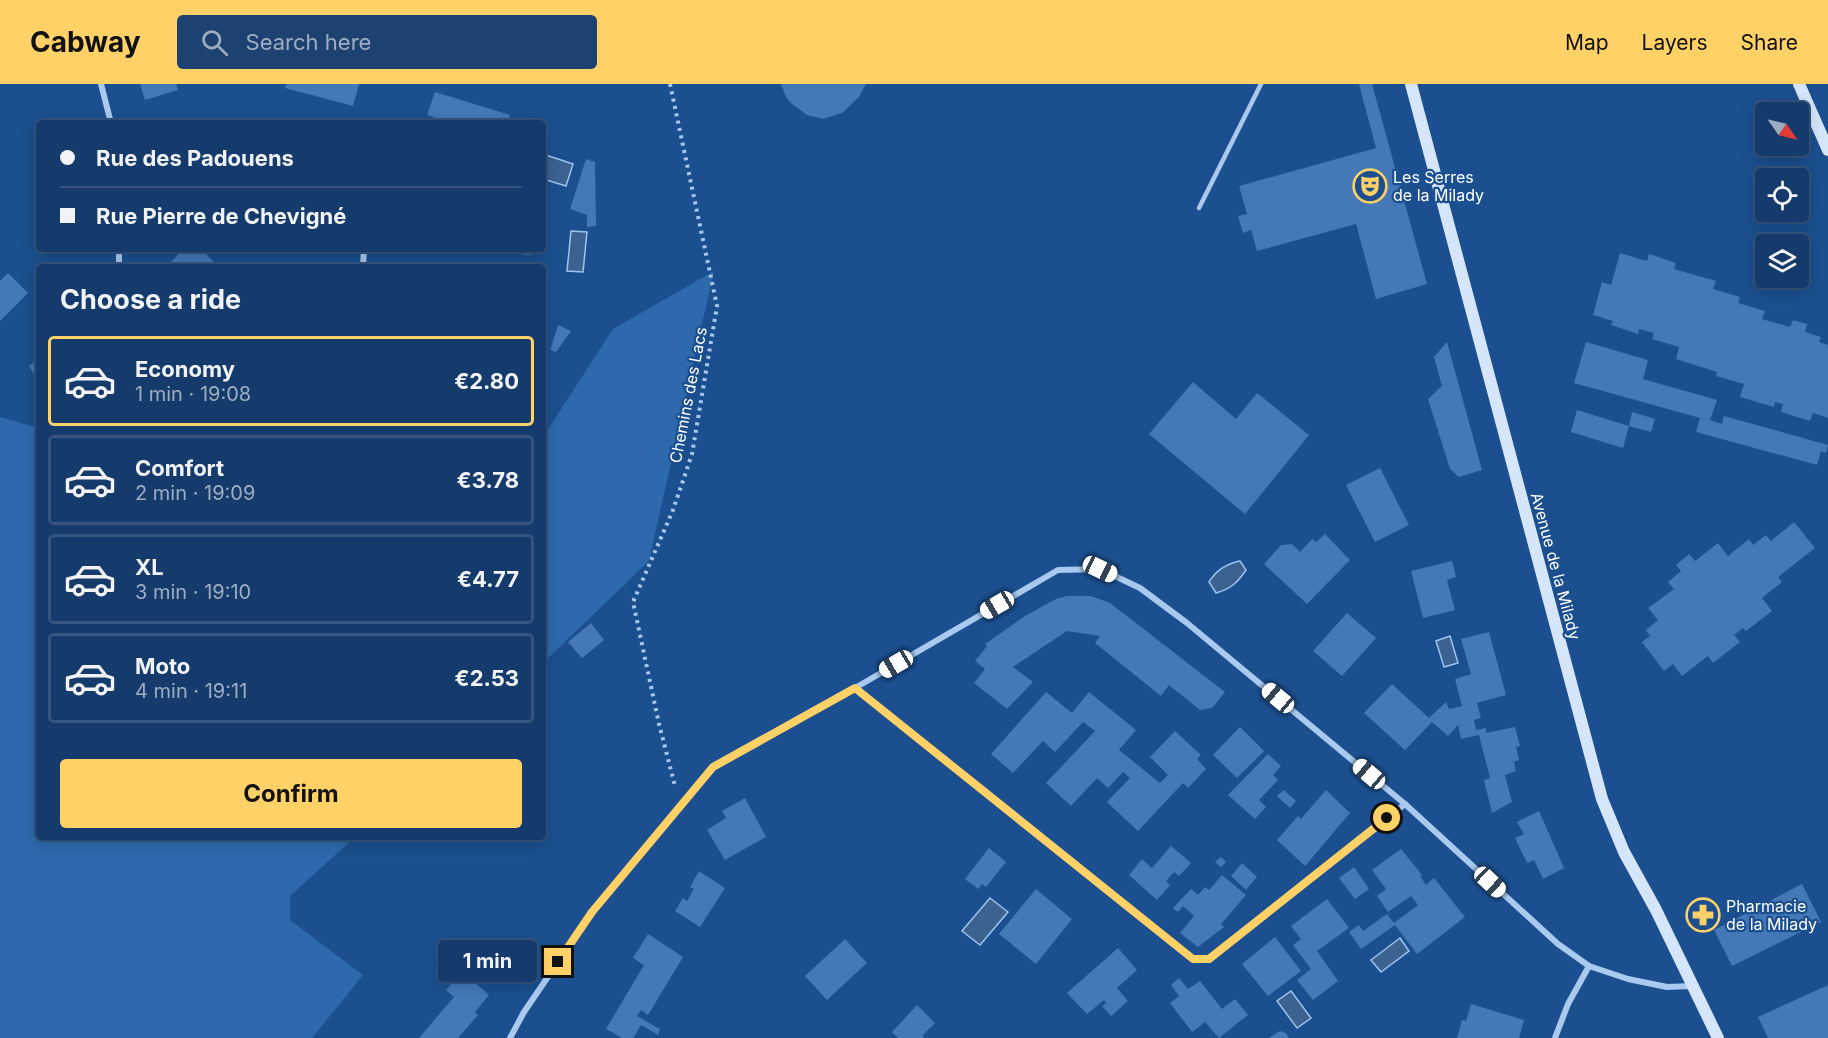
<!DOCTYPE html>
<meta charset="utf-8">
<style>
:root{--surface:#143b6b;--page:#1d4271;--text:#f1f3f6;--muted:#9dadc1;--line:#33557e;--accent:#ffd166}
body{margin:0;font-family:Inter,sans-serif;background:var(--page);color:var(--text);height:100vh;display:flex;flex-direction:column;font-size:22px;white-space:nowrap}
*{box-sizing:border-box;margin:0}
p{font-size:20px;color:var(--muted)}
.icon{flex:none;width:33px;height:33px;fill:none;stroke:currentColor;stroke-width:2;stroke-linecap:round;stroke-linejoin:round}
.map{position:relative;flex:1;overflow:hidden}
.details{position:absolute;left:36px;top:180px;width:510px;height:576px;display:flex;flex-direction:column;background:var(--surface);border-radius:6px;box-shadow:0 3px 15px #0003,0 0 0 2px var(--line)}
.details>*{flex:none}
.banner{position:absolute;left:36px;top:36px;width:510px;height:132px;border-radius:6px;box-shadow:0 3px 15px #0003,0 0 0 2px var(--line);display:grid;align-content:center;height:132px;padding:0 24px;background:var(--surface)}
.needle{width:39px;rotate:124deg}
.buttons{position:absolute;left:1755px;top:18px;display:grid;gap:12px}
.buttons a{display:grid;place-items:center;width:54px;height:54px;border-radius:6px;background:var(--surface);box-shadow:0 3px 15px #0003,0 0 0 2px var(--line);font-size:30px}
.end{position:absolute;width:27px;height:27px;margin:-14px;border:8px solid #ffd166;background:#111;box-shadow:0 0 0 3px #111}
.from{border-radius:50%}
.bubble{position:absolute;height:42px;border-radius:6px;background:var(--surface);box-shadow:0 3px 15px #0003,0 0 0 2px var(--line);font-size:20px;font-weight:700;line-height:42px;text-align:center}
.car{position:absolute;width:18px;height:36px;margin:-18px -9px;border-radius:8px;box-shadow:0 0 4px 2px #0007;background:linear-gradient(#fff 24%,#345 0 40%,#fff 0 76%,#345 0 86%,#fff 0)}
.banner b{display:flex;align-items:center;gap:21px;height:57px;font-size:22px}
.banner b+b{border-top:2px solid var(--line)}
.banner i{width:15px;height:15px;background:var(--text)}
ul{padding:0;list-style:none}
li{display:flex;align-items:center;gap:18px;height:90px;margin:0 12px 9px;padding:0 12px;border:3px solid var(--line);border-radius:6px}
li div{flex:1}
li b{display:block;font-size:22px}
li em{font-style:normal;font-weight:700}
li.selected{border-color:var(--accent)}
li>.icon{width:54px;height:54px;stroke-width:1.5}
h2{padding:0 24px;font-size:27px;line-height:72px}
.primary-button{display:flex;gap:12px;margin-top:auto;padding:12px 24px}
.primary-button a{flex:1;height:69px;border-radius:6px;background:var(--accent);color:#111;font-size:24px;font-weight:700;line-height:69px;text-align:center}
header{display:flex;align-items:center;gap:36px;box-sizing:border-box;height:84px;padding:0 30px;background:var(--accent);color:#111}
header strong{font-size:28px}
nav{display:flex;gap:33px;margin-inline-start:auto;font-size:21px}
.search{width:420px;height:54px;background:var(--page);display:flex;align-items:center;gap:15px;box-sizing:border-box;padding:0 21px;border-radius:6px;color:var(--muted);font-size:22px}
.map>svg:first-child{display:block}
</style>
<header>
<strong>Cabway</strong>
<div class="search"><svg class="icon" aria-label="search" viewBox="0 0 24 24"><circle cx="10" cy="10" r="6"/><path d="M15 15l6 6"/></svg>Search here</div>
<nav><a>Map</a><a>Layers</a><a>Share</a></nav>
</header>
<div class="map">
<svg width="1828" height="954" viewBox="0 0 1828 954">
<rect width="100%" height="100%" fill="#1b4f8f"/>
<g fill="#2e69ad">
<path d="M 714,187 L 649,477 L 543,579 L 543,353 L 613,245 Z"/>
<path d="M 0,333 L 39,344 L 39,753 L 355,753 L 290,812 L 290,836 L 363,891 L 312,954 L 0,954 Z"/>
</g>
<g fill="#3c6290" stroke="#9cc4f0" stroke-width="1.5">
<path d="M 543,70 L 573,80 L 566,102 L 543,95 Z"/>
<path d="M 571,147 L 587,148 L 583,188 L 567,187 Z"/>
<path d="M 1240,477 L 1246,486 C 1238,498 1231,505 1216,509 L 1209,498 C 1216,486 1226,480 1240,477 Z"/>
<path d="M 1450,552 L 1458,579 L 1444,583 L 1436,557 Z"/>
<path d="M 990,814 L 1008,828 L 980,861 L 962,847 Z"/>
<path d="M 1400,854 L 1409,867 L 1381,888 L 1371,876 Z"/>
<path d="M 1291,907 L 1311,934 L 1297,944 L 1277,917 Z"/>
</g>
<g fill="#4478b7">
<path d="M 140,0 L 176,0 L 178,6 L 145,16 Z"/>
<path d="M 287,0 L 359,0 L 353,22 L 285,4 Z"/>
<path d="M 781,0 L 866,0 L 859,13 L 842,29 L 823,35 L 807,31 L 792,20 L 786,13 Z"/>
<path d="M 1359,0 L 1372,0 L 1427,200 L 1376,215 L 1356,140 L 1257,167 L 1251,146 L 1243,149 L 1238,132 L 1247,130 L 1239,102 L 1376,64 Z"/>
<path d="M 435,8 L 510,31 L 507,39 L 441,39 L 442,36 L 427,31 Z"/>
<path d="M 586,75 L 595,78 L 596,142 L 587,143 L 587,131 L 570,125 Z"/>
<path d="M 172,165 L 208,165 L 204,168 L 216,180 L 213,183 L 173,183 L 170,179 L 178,171 Z"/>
<path d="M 489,165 L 532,165 L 531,171 L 489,167 Z"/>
<path d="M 1620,169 L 1647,177 L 1649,170 L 1676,179 L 1674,185 L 1716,197 L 1713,205 L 1740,213 L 1738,219 L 1765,227 L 1762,235 L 1790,243 L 1793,236 L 1807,240 L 1805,248 L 1821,253 L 1819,258 L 1828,261 L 1828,334 L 1813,329 L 1810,337 L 1781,328 L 1783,320 L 1775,318 L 1774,323 L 1740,313 L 1744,300 L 1716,292 L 1717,288 L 1676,275 L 1679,263 L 1652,255 L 1654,249 L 1639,245 L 1638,250 L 1611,241 L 1613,237 L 1593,231 L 1602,198 L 1611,201 Z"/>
<path d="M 8,189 L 28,209 L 0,237 L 0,197 Z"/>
<path d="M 558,241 L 571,247 L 556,268 L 550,266 Z"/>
<path d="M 1447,258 L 1482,386 L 1459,393 L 1450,385 L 1428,315 L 1442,302 L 1434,273 Z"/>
<path d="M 1586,258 L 1648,276 L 1643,295 L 1717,316 L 1710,336 L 1722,340 L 1724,332 L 1828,361 L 1826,369 L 1821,367 L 1817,381 L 1696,348 L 1700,334 L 1574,299 Z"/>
<path d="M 39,275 L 39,298 L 29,282 Z"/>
<path d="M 1193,298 L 1236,335 L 1257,309 L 1309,351 L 1245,430 L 1149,350 Z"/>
<path d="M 1577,326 L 1629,342 L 1623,364 L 1571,348 Z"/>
<path d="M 1632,328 L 1655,335 L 1651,348 L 1629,342 Z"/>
<path d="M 1380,384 L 1409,441 L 1375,458 L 1346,401 Z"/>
<path d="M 1794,438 L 1815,464 L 1778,493 L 1782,498 L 1762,514 L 1772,527 L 1746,547 L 1743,544 L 1734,551 L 1740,558 L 1713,579 L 1708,572 L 1682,592 L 1673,580 L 1664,587 L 1642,558 L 1650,552 L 1646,546 L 1658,536 L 1648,524 L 1674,505 L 1668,498 L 1681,487 L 1676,481 L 1689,470 L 1695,477 L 1718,459 L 1728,472 L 1749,455 L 1753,461 L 1766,451 L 1771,457 Z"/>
<path d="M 1325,450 L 1350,476 L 1307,520 L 1264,480 L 1281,461 L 1292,460 L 1300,468 L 1312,455 L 1316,458 Z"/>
<path d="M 1452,477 L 1456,493 L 1447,496 L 1455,526 L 1423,534 L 1411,487 Z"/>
<path d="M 1067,512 L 1091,512 L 1110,519 L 1225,608 L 1212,624 L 1200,626 L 1169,601 L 1161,612 L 1095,559 L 1100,552 L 1067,547 L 1013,583 L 1033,598 L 1007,625 L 974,599 L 985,585 L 975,577 L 987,562 L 985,560 L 1025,532 L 1056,515 Z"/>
<path d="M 1347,529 L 1376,554 L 1342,592 L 1313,567 Z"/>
<path d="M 591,539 L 604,556 L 582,574 L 568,558 Z"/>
<path d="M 1489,548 L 1506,611 L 1477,619 L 1481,634 L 1474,636 L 1476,646 L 1486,644 L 1486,649 L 1515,643 L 1520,662 L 1516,663 L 1519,676 L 1514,678 L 1516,687 L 1505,691 L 1512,718 L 1492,729 L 1484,696 L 1490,694 L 1479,651 L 1461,655 L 1458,641 L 1448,652 L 1432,638 L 1405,666 L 1364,629 L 1392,600 L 1429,634 L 1446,618 L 1449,625 L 1462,622 L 1455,595 L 1471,590 L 1461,555 Z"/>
<path d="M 1046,608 L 1072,629 L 1089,608 L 1136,646 L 1119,666 L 1160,699 L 1168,691 L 1150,673 L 1175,647 L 1201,671 L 1197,675 L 1206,685 L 1188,704 L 1183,699 L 1138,747 L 1107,718 L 1130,694 L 1123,688 L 1108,704 L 1097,694 L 1071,722 L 1046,699 L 1095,647 L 1083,638 L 1055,668 L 1043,657 L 1013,689 L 991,670 Z"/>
<path d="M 1240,643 L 1264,667 L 1237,694 L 1213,671 Z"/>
<path d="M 1268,670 L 1281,682 L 1273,691 L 1278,696 L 1259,716 L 1266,723 L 1255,735 L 1228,711 Z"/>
<path d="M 1284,706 L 1296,717 L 1290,724 L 1277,712 Z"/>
<path d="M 1326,706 L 1350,729 L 1305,782 L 1277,756 L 1298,732 L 1301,735 Z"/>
<path d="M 745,714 L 766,753 L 725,776 L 707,746 L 726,734 L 722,727 Z"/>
<path d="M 1539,727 L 1564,784 L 1543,795 L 1534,776 L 1527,779 L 1515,754 L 1524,750 L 1517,738 Z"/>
<path d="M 1171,762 L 1191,779 L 1179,792 L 1174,788 L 1166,797 L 1170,801 L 1157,816 L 1129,791 L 1142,775 L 1152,784 Z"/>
<path d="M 989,764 L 1006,778 L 986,803 L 982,800 L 978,805 L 965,795 Z"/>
<path d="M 1401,765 L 1422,791 L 1420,792 L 1426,801 L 1434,794 L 1465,833 L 1417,870 L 1395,841 L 1361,865 L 1349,848 L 1359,841 L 1363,847 L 1387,830 L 1394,839 L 1418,821 L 1411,812 L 1388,828 L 1377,812 L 1386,805 L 1372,786 Z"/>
<path d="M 1221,773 L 1226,778 L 1221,783 L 1215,778 Z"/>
<path d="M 1242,779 L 1257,793 L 1246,806 L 1231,792 Z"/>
<path d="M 1354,783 L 1369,805 L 1355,815 L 1339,794 Z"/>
<path d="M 699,787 L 725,804 L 700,843 L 675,827 L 683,814 L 687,817 L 694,805 L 690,803 Z"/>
<path d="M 1222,791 L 1246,811 L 1221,840 L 1224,843 L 1198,863 L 1180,849 L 1194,832 L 1183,822 L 1178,828 L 1173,824 L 1191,805 L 1198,811 L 1205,803 L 1209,806 Z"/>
<path d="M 1802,800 L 1821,838 L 1732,882 L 1714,846 Z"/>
<path d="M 1036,805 L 1072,835 L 1036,880 L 999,850 Z"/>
<path d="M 1327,815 L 1349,844 L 1317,867 L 1338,897 L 1313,916 L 1297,896 L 1311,885 L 1293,861 L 1301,855 L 1291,842 Z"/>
<path d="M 648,850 L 683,873 L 648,931 L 641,926 L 637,932 L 660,945 L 658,951 L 641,941 L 633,954 L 622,954 L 606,945 L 644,881 L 633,874 Z"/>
<path d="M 1275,853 L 1301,887 L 1268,912 L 1242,880 Z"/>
<path d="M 845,855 L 867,879 L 827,916 L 805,892 Z"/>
<path d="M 1118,864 L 1137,886 L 1117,904 L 1128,917 L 1111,932 L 1102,922 L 1106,919 L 1104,916 L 1087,930 L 1067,909 Z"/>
<path d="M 462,887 L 489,911 L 475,928 L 478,931 L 458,954 L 419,954 L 454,913 L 446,906 Z"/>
<path d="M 1179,894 L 1188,905 L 1200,897 L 1222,925 L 1235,915 L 1248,931 L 1219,954 L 1205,938 L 1192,948 L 1170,919 L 1179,912 L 1171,901 Z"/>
<path d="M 1828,901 L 1828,954 L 1768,954 L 1758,933 Z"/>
<path d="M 1471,920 L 1524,936 L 1519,954 L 1457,954 L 1462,936 L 1466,937 Z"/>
<path d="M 917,921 L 935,939 L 922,952 L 925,954 L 898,954 L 892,948 Z"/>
<path d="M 1280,947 L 1286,949 L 1289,954 L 1269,954 Z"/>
</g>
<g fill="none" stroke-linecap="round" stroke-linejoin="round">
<path stroke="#a9c9ee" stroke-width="4" stroke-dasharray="3 4.5" stroke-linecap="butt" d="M 670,0 L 717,222 L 692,370 L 673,426 L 633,518 L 659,640 L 675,702"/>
<path stroke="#a9c9ee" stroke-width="4.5" d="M 1199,124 L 1261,0"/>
<g stroke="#a9c9ee" stroke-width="6">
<path d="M 101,0 L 111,39"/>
<path d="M 119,165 L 119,183"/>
<path d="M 363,183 L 364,165"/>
<path d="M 855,604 L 1193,875 L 1209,875 L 1405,720"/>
<path d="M 510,954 L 524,928 L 592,828 L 713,683 L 855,604 L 1058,486 L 1100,485 L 1140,504 L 1187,539 L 1405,720 L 1558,860 L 1589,882 L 1628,895 L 1667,903 L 1692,902"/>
<path d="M 1555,954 L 1568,920 L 1589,882"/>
</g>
<g stroke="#d6e6fa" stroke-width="12">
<path d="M 1411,0 L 1602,715 L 1624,768 L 1656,826 L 1718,954"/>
<path d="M 1799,0 L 1828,66"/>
</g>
</g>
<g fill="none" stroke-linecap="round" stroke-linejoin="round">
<path stroke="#ffd166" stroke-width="8" d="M 558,878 L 592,828 L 713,683 L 855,604 L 1193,875 L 1209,875 L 1387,734"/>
</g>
<defs>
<g id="theatre-ring" transform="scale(1.725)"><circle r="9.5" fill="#1b4f8f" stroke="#ffd166" stroke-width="1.5"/><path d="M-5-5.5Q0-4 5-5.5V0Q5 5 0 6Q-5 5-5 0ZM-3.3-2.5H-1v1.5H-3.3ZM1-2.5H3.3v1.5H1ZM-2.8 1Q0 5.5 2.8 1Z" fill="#ffd166"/></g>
<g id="pharmacy-ring" transform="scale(1.725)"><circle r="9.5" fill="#1b4f8f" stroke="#ffd166" stroke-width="1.5"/><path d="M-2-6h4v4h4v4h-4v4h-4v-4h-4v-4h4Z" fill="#ffd166"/></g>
</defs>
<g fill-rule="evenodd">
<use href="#theatre-ring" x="1370" y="102"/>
<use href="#pharmacy-ring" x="1703" y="831"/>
</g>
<g text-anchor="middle" stroke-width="4.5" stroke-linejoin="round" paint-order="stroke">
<g font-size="16" fill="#fff" stroke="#1b4f8f" text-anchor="start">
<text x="1393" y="99">Les Serres<tspan x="1393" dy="18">de la Milady</tspan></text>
<text x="1726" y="828">Pharmacie<tspan x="1726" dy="18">de la Milady</tspan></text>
</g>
<g font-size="16" fill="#fff" stroke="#1b4f8f">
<text transform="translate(688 311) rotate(-79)" y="6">Chemins des Lacs</text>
<text transform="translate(1556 482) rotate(75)" y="6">Avenue de la Milady</text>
</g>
</g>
</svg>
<div class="buttons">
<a><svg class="needle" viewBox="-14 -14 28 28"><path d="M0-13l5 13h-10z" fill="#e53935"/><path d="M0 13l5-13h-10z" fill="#9dadc1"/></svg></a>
<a><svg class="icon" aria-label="locate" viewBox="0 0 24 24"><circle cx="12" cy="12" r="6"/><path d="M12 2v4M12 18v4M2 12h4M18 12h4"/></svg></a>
<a><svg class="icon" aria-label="layers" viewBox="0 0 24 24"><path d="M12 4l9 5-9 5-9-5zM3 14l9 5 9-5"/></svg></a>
</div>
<i class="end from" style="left:1387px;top:734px"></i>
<i class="end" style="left:558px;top:878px"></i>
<div class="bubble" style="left:438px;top:856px;width:99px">1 min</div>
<i class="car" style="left:1100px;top:485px;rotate:115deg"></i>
<i class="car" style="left:997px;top:521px;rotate:240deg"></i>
<i class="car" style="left:896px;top:580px;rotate:240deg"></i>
<i class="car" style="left:1278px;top:614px;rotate:310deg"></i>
<i class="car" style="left:1369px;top:690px;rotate:310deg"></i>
<i class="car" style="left:1490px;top:798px;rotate:133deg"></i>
<div class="banner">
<b><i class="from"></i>Rue des Padouens</b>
<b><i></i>Rue Pierre de Chevigné</b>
</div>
<section class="details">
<h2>Choose a ride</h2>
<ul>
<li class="selected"><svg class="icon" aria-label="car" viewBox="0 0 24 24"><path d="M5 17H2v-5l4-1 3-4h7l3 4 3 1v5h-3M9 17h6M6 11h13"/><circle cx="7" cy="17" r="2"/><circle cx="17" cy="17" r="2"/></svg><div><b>Economy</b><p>1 min · 19:08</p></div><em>€2.80</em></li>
<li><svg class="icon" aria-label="car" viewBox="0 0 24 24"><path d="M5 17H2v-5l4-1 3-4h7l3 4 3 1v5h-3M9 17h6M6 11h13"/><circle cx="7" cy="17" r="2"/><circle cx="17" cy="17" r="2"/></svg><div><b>Comfort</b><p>2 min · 19:09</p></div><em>€3.78</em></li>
<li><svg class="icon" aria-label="car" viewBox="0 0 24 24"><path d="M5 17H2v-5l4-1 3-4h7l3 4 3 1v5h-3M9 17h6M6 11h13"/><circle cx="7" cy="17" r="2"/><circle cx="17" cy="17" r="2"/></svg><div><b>XL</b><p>3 min · 19:10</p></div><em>€4.77</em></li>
<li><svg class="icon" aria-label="car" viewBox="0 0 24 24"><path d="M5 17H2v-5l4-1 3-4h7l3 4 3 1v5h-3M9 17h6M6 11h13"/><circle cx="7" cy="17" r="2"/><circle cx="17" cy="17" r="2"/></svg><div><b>Moto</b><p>4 min · 19:11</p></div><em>€2.53</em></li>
</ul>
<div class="primary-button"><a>Confirm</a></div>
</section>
</div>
